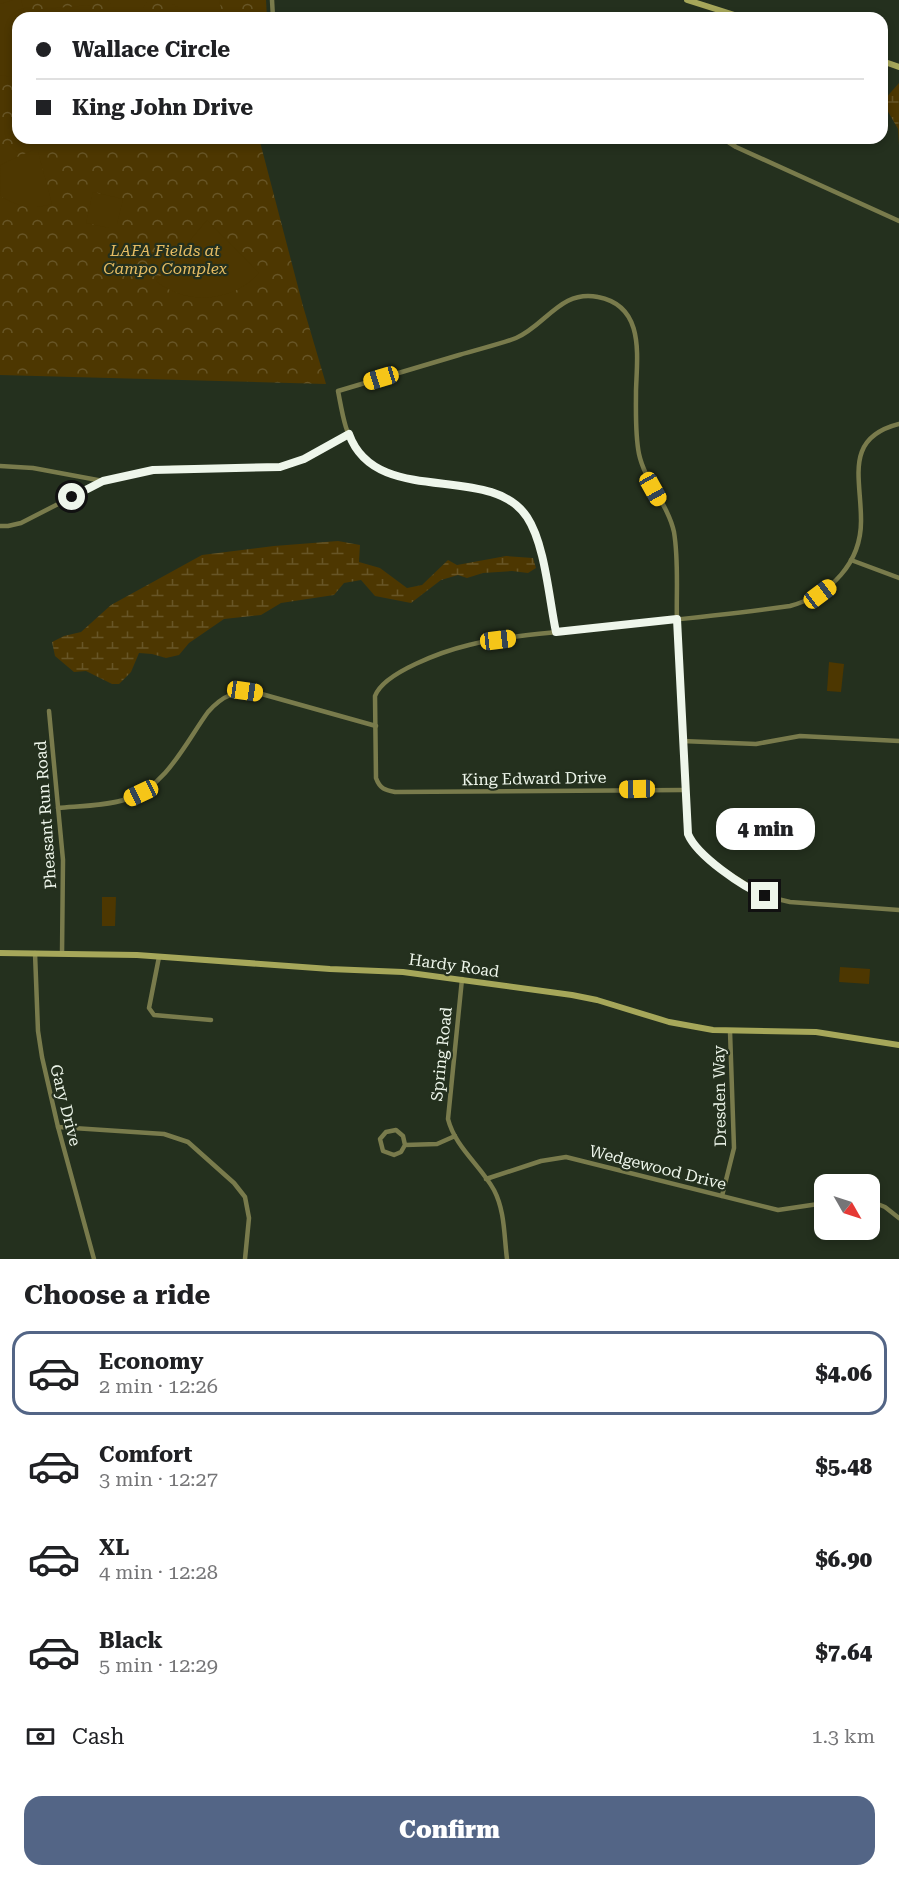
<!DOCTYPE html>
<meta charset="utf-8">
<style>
:root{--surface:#fff;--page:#f2f2f2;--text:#202124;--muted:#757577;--line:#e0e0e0;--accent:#536586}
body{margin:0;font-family:"Roboto Serif",serif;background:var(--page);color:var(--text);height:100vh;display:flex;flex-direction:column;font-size:22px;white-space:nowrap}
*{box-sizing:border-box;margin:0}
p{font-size:20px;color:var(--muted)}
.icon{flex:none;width:33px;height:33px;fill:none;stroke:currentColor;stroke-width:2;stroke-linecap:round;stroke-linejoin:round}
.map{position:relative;height:1259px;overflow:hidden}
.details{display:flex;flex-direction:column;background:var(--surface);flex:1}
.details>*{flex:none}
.banner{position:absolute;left:12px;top:12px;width:876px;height:132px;border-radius:18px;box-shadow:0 3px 9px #0003;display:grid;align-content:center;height:132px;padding:0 24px;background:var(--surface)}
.needle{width:39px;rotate:129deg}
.buttons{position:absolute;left:814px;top:1174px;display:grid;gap:12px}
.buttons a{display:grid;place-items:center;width:66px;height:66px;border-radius:12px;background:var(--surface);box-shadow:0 3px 9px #0003;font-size:30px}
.end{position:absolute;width:27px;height:27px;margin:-14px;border:8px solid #eef6eb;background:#111;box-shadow:0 0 0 3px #111}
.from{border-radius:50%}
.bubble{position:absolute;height:42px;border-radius:18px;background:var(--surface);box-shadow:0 3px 9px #0003;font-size:20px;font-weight:800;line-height:42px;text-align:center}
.car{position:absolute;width:18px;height:36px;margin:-18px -9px;border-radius:8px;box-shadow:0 0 4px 2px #0007;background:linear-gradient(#f5c518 24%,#345 0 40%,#f5c518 0 76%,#345 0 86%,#f5c518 0)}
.banner b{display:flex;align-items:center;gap:21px;height:57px;font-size:22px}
.banner b+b{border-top:2px solid var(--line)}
.banner i{width:15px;height:15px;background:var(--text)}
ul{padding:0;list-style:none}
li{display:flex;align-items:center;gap:18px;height:84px;margin:0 12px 9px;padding:0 12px;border:3px solid transparent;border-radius:18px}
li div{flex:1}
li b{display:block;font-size:22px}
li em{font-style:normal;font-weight:800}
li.active{border-color:var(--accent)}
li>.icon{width:54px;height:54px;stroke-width:1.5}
h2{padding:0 24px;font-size:27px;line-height:72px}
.pay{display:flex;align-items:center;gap:15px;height:66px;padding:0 24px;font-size:22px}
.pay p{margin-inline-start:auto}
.cta{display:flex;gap:12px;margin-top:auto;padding:12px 24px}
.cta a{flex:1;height:69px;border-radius:18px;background:var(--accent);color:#fff;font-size:24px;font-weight:800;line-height:69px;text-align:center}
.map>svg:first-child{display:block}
</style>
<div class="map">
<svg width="899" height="1259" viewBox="0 0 899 1259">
<defs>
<pattern id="wetland-marsh" width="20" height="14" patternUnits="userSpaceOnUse" patternTransform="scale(1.5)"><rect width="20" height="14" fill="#4d3701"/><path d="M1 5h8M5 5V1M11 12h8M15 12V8" fill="none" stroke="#675526"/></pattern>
<pattern id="park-crowns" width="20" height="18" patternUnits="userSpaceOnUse" patternTransform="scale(1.5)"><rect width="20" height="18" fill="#4d3701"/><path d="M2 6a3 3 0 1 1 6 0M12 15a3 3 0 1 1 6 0" fill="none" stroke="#675526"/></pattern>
</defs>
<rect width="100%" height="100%" fill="#24301e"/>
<g fill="url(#wetland-marsh)">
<path d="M 899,83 L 899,145 L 898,129 L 886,108 L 884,100 Z"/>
<path d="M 338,541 L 360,545 L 359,562 L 380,568 L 407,588 L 422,585 L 448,560 L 457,565 L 506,556 L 533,558 L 536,568 L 528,573 L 512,571 L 483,573 L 467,578 L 458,575 L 441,580 L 411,603 L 375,596 L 361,580 L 344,583 L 334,595 L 281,603 L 261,615 L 224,619 L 189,643 L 179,655 L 166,658 L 152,654 L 139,653 L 131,672 L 119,684 L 112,684 L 86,671 L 74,672 L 55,656 L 52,642 L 64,636 L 81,632 L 111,605 L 202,555 L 274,546 Z"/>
</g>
<path fill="url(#park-crowns)" d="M 0,0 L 266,0 L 267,18 L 18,18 L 18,138 L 259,138 L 303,306 L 326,384 L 0,375 Z"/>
<g fill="#4d3701">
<path d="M 13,0 L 21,0 L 26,18 L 18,18 L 18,78 L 0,75 L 0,4 Z"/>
<path d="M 108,0 L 148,0 L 137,18 L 121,18 Z"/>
<path d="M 168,0 L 219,0 L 222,12 C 202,17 184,15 168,0 Z"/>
<path d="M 90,5 L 92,18 L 35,18 L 37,11 L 45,9 Z"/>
<path d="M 37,148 L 52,204 C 30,210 21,207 1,197 L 0,165 Z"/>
<path d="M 93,192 L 123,199 L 117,224 L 109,228 L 86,223 Z"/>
<path d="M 207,220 L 259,273 C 233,302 186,306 156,281 Z"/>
<path d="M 829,662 L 844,664 L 841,692 L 827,691 Z"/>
<path d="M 102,897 L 116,897 L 115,926 L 102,926 Z"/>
<path d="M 840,967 L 870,969 L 869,984 L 839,982 Z"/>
</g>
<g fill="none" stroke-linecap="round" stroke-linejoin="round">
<g stroke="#797b4c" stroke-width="4.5">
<path d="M 272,0 L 273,18"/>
<path d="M 722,138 L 736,147 L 899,221"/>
<path d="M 0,466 L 33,468 L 103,481 L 153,470 L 172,468 L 280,467 L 304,459 L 349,434"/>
<path d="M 0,526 L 8,526 L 21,523 L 103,481"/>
<path d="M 851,560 L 899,578"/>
<path d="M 556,632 C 549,600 545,541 526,515 C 519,505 508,499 497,494 C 460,484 380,483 358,452 C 345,435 342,411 338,391 C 378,379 419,367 459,355 C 478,349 498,345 516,338 C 545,326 561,289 598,297 C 645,306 637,355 636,391 C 636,411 635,434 639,454 C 645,482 668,504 674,532 C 679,562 676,593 677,623 C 680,689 683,756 686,822 L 690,840 L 697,850 L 728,873 L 765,896 L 790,902 L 899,910"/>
<path d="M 49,711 L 63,860 L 62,954"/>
<path d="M 682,741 L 756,744 L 800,736 L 899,741"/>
<path d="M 684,790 L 395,792 C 385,790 380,789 376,778 L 375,696 C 384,672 444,651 469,645 C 504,636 541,634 577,630 C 648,622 720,616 790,606 C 830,595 862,563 861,519 C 861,478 844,438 899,424"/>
<path d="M 58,808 C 80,806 106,806 127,799 C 166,787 186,742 208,712 C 223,695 236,690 258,693 L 376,726"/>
<path d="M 35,953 L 38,1031 L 42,1057 L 58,1127 L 94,1259"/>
<path d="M 159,957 L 149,1008 L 154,1015 L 211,1020"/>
<path d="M 462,979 L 448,1119 C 455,1147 480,1165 494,1190 C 505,1211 504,1236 507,1259"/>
<path d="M 58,1127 L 164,1134 L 188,1142 L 234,1183 L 245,1197 L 249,1218 L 245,1259"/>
<path d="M 405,1145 L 403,1136 L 396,1130 L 386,1132 L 380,1139 L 383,1151 L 394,1155 L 401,1152 L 405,1145 L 437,1144 L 455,1136"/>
<path d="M 486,1179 L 541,1161 L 566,1157 L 778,1210 L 825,1203"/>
<path d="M 722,1196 L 734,1148 L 730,1031"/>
<path d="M 870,1201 L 885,1207 L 899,1218"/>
</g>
<g stroke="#a6a75a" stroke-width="6">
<path d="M 687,0 L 744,18"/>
<path d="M 882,61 L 899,67"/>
<path d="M 0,953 L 137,955 L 330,969 L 403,972 L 572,995 L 597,1000 L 669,1022 L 713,1030 L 816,1032 L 899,1045"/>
</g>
</g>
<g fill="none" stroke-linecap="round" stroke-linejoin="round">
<path stroke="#eef6eb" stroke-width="8" d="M 72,497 L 103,481 L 153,470 L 280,467 L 304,459 L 349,434 C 376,509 490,461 527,517 C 545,544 549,599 556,632 L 677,619 L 688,834 C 697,856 743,887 765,896"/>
</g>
<g text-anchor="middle" stroke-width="4.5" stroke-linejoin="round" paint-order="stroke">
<g font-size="16" font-style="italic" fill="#e5bc63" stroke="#24301e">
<text x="165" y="256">LAFA Fields at<tspan x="165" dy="18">Campo Complex</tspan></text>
</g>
<g font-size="16" fill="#eef6eb" stroke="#24301e">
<text transform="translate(534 778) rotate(-1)" y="6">King Edward Drive</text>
<text transform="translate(45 815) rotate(-94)" y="6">Pheasant Run Road</text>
<text transform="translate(454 965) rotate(8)" y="6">Hardy Road</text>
<text transform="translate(441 1054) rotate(-84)" y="6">Spring Road</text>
<text transform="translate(719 1096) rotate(-91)" y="6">Dresden Way</text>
<text transform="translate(66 1105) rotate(76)" y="6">Gary Drive</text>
<text transform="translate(658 1167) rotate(14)" y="6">Wedgewood Drive</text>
</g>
</g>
</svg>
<div class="buttons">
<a><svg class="needle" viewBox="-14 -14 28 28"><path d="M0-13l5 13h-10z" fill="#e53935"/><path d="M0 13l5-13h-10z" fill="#757577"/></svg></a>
</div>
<i class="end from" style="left:72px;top:497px"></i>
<i class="end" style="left:765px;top:896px"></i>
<div class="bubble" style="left:716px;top:808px;width:99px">4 min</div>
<i class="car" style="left:381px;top:378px;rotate:253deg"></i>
<i class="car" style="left:653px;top:489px;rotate:151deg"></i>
<i class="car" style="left:820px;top:594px;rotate:53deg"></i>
<i class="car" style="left:498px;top:640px;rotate:83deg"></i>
<i class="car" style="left:245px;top:691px;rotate:98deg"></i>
<i class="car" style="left:637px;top:789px;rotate:269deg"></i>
<i class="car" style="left:141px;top:793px;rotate:245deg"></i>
<div class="banner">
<b><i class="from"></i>Wallace Circle</b>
<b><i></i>King John Drive</b>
</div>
</div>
<section class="details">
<h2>Choose a ride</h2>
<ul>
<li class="active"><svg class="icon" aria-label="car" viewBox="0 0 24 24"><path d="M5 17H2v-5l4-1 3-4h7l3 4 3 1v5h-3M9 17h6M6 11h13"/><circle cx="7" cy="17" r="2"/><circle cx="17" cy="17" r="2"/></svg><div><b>Economy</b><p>2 min · 12:26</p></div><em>$4.06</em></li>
<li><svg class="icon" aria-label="car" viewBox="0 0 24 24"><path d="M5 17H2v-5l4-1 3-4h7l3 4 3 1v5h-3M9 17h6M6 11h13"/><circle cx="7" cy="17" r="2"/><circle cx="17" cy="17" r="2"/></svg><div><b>Comfort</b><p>3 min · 12:27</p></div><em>$5.48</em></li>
<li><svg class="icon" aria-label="car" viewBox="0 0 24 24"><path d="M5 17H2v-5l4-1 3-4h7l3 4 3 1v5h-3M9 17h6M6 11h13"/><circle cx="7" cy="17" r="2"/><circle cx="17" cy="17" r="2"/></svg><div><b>XL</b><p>4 min · 12:28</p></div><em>$6.90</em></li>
<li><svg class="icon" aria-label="car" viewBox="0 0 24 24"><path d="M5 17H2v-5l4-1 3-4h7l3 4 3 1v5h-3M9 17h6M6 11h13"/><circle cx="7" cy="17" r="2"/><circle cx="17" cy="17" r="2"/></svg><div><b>Black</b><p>5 min · 12:29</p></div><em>$7.64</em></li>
</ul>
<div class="pay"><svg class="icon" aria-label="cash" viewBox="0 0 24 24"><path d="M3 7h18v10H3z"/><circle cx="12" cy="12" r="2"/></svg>Cash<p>1.3 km</p></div>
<div class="cta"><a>Confirm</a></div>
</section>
